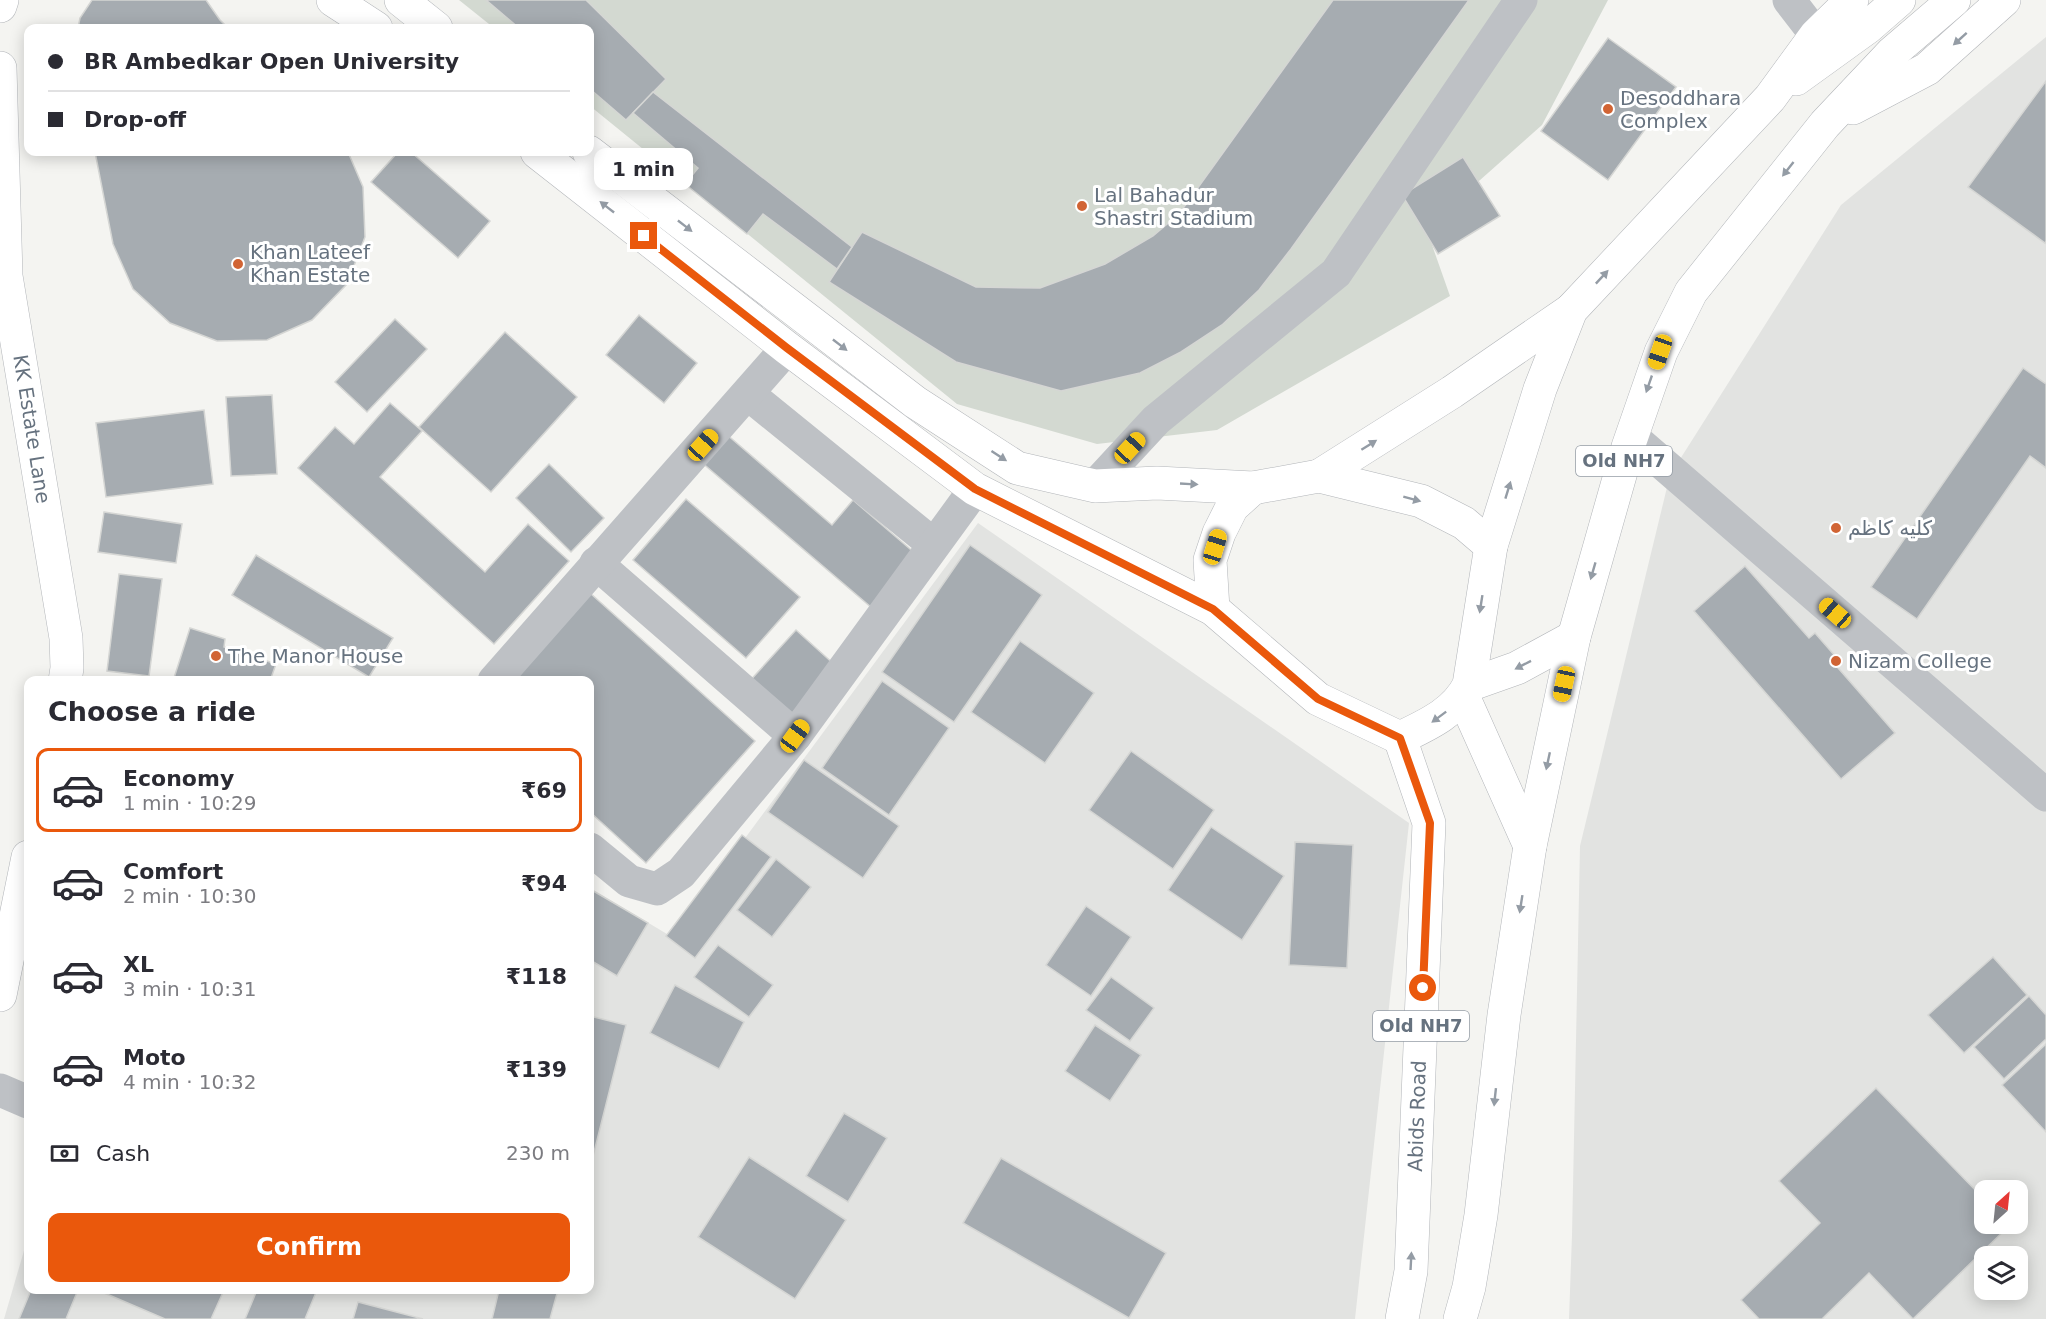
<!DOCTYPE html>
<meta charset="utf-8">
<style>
:root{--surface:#fff;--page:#f7f7f7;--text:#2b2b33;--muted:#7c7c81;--line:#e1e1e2;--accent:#ea580c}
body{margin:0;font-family:"DejaVu Sans","Noto Sans Arabic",sans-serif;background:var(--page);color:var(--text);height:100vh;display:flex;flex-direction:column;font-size:22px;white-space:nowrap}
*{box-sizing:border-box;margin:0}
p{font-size:20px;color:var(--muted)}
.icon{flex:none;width:33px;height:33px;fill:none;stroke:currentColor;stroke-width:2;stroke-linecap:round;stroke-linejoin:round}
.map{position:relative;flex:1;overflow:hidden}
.panel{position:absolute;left:24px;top:676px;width:570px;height:618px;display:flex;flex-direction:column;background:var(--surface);border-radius:12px;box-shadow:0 3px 15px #0003}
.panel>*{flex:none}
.top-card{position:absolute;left:24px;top:24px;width:570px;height:132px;border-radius:12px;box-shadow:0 3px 15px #0003;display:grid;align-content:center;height:132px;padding:0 24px;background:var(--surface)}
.needle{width:39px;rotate:27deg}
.tools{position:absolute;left:1974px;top:1180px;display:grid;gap:12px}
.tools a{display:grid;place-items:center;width:54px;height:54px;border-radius:12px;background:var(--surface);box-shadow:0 3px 15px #0003;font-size:30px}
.end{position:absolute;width:27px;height:27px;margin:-14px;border:8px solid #ea580c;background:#fff;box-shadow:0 0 0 3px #fff}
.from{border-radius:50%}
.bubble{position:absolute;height:42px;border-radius:12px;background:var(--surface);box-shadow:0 3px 15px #0003;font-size:20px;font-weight:600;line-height:42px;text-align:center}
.car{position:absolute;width:18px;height:36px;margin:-18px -9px;border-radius:8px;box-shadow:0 0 4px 2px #0007;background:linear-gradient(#f5c518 24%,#345 0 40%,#f5c518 0 76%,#345 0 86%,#f5c518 0)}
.top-card b{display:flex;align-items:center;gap:21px;height:57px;font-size:22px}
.top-card b+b{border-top:2px solid var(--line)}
.top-card i{width:15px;height:15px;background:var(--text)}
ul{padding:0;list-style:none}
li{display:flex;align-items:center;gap:18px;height:84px;margin:0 12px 9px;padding:0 12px;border:3px solid transparent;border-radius:12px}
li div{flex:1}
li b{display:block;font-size:22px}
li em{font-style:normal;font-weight:600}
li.on{border-color:var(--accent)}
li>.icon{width:54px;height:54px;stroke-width:1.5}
h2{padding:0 24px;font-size:27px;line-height:72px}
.pay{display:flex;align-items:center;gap:15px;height:66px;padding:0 24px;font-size:22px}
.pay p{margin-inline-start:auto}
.cta{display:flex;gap:12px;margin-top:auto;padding:12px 24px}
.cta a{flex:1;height:69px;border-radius:12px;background:var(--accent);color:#fff;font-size:24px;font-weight:600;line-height:69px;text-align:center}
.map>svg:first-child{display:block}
</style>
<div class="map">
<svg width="2046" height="1319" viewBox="0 0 2046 1319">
<rect width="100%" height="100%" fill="#f4f4f1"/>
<g fill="#e2e3e1" fill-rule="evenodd">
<path d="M 2046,37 L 2046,1319 L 1569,1319 L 1572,1235 L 1580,846 L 1670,475 L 1841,205 ZM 1984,1191 L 2018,1191 L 2018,1224 L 1984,1224 ZM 1984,1257 L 2018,1257 L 2018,1290 L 1984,1290 Z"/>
<path d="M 978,523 L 1409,823 L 1355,1319 L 4,1319 L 28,1237 L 28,1290 L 590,1290 L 590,888 L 672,937 Z"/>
</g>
<path fill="#d3d9d1" d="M 459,0 L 1608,0 L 1542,125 L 1426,228 L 1450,296 L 1217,430 L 1097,444 L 957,404 L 590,106 L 590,28 L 494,28 Z"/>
<g fill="#a6acb1" stroke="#d5d6d4" stroke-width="1.5">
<path d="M 92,0 L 206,0 L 220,20 L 228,28 L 78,28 L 80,18 Z"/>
<path d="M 486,0 L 586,0 L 666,79 L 626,120 L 590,89 L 590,28 L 519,28 Z"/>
<path d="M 1333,0 L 1469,0 L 1291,249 L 1259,290 L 1222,325 L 1181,352 L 1140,373 L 1061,391 L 956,362 L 829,282 L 862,232 L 976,287 L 1040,288 L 1105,264 L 1153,236 L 1179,214 Z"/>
<path d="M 1608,38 L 1676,87 L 1608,180 L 1541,131 Z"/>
<path d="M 2046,81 L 2046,241 L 2045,243 L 1968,187 Z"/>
<path d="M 653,92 L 852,247 L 837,269 L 763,214 L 747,234 L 685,184 L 698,168 L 633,113 Z"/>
<path d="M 95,152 L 348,152 L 363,187 L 365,237 L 347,284 L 312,320 L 267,340 L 217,341 L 170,323 L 133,289 L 113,244 Z"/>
<path d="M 398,152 L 411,152 L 490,221 L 458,258 L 371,182 Z"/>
<path d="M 1463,157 L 1500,216 L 1438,254 L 1402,195 Z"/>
<path d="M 639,315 L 697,363 L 664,403 L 606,355 Z"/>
<path d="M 395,319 L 427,349 L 367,412 L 335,382 Z"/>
<path d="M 505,332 L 577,397 L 491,492 L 419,427 Z"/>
<path d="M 2023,368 L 2046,384 L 2046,468 L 2030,456 L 1917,619 L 1871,587 Z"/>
<path d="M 272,395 L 277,474 L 231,476 L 226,397 Z"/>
<path d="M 390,403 L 422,431 L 380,477 L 485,572 L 528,524 L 569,561 L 494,644 L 298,468 L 335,427 L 354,444 Z"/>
<path d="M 204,410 L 213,484 L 106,497 L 96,423 Z"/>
<path d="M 725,433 L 832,525 L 853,500 L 917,555 L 872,608 L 700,461 Z"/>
<path d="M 549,464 L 604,518 L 571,552 L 516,498 Z"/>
<path d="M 686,499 L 800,597 L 746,658 L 633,560 Z"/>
<path d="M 104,512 L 182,524 L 176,563 L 98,552 Z"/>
<path d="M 970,545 L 1042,595 L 954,722 L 882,672 Z"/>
<path d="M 256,555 L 393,638 L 369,677 L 232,595 Z"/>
<path d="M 1745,566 L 1809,638 L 1815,633 L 1836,657 L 1832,661 L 1895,733 L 1841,779 L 1694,611 Z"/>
<path d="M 119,574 L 162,579 L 149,676 L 107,671 Z"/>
<path d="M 590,593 L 755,741 L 646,863 L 590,812 L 590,681 L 511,681 Z"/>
<path d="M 190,628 L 225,639 L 224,647 L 276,664 L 271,678 L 266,681 L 173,681 Z"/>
<path d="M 796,630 L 836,666 L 786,720 L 747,684 Z"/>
<path d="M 1020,641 L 1094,693 L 1045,763 L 971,712 Z"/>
<path d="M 882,681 L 949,728 L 889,815 L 822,768 Z"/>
<path d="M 1131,751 L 1214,810 L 1173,869 L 1089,810 Z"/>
<path d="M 804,760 L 899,826 L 863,878 L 768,812 Z"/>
<path d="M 1211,827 L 1284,876 L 1242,940 L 1168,890 Z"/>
<path d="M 742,835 L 771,857 L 695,958 L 666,936 Z"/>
<path d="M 1295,842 L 1353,845 L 1347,968 L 1289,965 Z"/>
<path d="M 776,859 L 811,887 L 772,937 L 737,910 Z"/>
<path d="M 590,889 L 648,923 L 617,976 L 590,960 Z"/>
<path d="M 1086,906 L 1131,937 L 1091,996 L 1046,965 Z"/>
<path d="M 718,945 L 773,985 L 749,1017 L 694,977 Z"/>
<path d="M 1993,957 L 2027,995 L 1964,1053 L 1928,1015 Z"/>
<path d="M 1111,977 L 1154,1008 L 1130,1041 L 1086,1010 Z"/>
<path d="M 675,985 L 744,1022 L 719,1069 L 650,1033 Z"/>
<path d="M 2029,996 L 2046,1015 L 2046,1039 L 2004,1079 L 1974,1047 Z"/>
<path d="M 590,1016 L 626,1025 L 590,1168 Z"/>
<path d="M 1095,1025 L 1141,1055 L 1110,1101 L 1065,1071 Z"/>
<path d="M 2046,1044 L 2046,1132 L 2002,1085 Z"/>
<path d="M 1876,1088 L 1984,1199 L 1984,1224 L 2010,1225 L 1913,1319 L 1869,1273 L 1822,1319 L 1759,1319 L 1741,1300 L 1820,1223 L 1779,1181 Z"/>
<path d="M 844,1113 L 887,1138 L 848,1202 L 806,1176 Z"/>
<path d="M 749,1157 L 846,1220 L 795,1299 L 698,1237 Z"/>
<path d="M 1001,1158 L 1166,1253 L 1129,1318 L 963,1223 Z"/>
<path d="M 31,1290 L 78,1290 L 66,1319 L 19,1319 Z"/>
<path d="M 103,1290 L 224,1290 L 211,1319 L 165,1319 L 102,1292 Z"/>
<path d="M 257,1290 L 317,1290 L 305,1319 L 245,1319 Z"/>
<path d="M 499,1290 L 558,1290 L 550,1319 L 492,1319 Z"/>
<path d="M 358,1302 L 423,1319 L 353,1319 Z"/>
</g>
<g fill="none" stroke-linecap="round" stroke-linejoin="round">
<g stroke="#b2b5b9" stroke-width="34">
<g id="major">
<path d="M 333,0 L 376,28"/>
<path d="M 401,0 L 436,28"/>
<path d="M 0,6 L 2,0"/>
<path d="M 0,68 L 6,276 L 66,638 L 67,668 L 65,681"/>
<path d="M 1796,79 L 1868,27 L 1899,0"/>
<path d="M 1853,108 L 1927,69 L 2004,0"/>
<path d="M 537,152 L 787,348 L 975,489 L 1213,609 L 1318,699 L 1400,738"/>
<path d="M 589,152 L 915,402 L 1017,468 L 1095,486 L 1157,483 L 1253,488 L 1319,476 L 1421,501 L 1464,523 L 1491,546"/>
<path d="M 1319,476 L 1452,392 L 1571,310"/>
<path d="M 1213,609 L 1210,560 L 1219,533 L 1232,507 L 1253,488"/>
<path d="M 1469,685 L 1517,668 L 1574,637"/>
<path d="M 1463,696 L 1530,846"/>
<path d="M 1400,738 C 1427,725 1455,713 1469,685 L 1491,546 L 1540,389 L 1571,310 L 1770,98 L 1816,35 L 1852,0"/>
<path d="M 1400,738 L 1429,823 L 1411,1271 L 1402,1319"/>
<path d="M 0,995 L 28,857"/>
<path d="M 1460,1319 L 1469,1287 L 1481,1215 L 1504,1015 L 1530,846 L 1574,637 L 1628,447 L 1661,352 L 1691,292 L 1825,124 L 1892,53 L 1954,0"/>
</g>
</g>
<g stroke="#bec1c5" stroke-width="33">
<path d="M 1789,0 L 1816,35"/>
<path d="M 748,394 L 933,544"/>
<path d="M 1632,437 L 2046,795"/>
<path d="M 1095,486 L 1156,420 L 1336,273 L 1521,0"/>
<path d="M 596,563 L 795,736"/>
<path d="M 494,681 L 787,348"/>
<path d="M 590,849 L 629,881 L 657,889 L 681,873 L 795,736 L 975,489"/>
<path d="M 0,1090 L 28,1102"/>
</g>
<use href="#major" stroke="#fff" stroke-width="33"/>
</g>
<defs><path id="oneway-solid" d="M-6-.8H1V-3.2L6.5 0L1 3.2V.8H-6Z" transform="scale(1.5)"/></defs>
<g fill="#949ca5">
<use href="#oneway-solid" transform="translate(1960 39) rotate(138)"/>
<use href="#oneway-solid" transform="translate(1788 169) rotate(128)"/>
<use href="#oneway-solid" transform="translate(607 207) rotate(-142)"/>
<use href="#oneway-solid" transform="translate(685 226) rotate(38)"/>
<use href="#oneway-solid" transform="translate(1602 277) rotate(-47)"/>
<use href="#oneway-solid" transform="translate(840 345) rotate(38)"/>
<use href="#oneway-solid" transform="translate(1649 384) rotate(109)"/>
<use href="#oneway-solid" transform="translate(1369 445) rotate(-32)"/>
<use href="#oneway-solid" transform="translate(999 456) rotate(33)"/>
<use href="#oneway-solid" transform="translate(1189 484) rotate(3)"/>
<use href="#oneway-solid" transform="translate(1508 490) rotate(-73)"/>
<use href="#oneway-solid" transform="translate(1412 499) rotate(15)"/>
<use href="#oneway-solid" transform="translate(1593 571) rotate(106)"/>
<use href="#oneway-solid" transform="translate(1481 604) rotate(99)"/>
<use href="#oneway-solid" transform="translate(1523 665) rotate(153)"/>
<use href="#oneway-solid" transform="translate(1439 717) rotate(143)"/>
<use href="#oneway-solid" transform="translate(1548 761) rotate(102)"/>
<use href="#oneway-solid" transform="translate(1521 904) rotate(99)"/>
<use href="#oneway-solid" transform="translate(1495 1097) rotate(96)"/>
<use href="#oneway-solid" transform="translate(1411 1261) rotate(-87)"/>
</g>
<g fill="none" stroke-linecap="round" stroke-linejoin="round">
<path stroke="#ea580c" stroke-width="8" d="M 644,236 L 787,348 L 975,489 L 1213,609 L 1318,699 L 1400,738 L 1430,823 L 1423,988"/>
</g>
<g fill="#d16434" stroke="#fff" stroke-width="2">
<circle cx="1608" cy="109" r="6"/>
<circle cx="1082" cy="206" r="6"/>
<circle cx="238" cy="264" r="6"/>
<circle cx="1836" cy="528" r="6"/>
<circle cx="216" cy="656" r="6"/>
<circle cx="1836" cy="661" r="6"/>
</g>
<g text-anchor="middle" stroke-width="6" stroke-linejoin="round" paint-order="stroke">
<g fill="#fff" stroke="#949ca5" stroke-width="1.5">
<rect x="1576" y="446" width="96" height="30" rx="4.5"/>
<rect x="1373" y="1011" width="96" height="30" rx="4.5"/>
</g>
<g font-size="18" font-weight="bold" fill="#66727f">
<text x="1624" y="467">Old NH7</text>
<text x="1421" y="1032">Old NH7</text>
</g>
<g font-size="20" fill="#66727f" stroke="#fff" text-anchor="start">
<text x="1620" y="105">Desoddhara<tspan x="1620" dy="23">Complex</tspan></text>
<text x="1094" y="202">Lal Bahadur<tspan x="1094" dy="23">Shastri Stadium</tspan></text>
<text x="250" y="259">Khan Lateef<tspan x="250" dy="23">Khan Estate</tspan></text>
<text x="1848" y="535">كليه كاظم</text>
<text x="228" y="663">The Manor House</text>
<text x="1848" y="668">Nizam College</text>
</g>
<g font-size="20" fill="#66727f" stroke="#fff">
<text transform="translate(32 429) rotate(81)" y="7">KK Estate Lane</text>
<text transform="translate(1417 1116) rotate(-88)" y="7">Abids Road</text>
</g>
</g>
</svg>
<div class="tools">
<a><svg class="needle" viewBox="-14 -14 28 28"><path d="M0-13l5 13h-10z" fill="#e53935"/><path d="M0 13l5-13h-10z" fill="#7c7c81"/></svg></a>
<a><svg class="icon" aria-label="layers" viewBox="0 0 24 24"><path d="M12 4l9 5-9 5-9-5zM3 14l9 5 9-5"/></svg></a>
</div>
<i class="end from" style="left:1423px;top:988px"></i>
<i class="end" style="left:644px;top:236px"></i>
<div class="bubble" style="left:594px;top:148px;width:99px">1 min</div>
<i class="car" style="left:1660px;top:352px;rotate:199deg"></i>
<i class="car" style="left:703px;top:445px;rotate:42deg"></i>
<i class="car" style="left:1130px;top:448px;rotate:43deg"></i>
<i class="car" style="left:1215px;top:547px;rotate:17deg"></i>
<i class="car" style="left:1835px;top:613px;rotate:311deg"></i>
<i class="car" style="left:1564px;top:684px;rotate:192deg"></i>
<i class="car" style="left:795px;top:736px;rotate:36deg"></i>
<div class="top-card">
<b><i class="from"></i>BR Ambedkar Open University</b>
<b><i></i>Drop-off</b>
</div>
<section class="panel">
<h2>Choose a ride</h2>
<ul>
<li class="on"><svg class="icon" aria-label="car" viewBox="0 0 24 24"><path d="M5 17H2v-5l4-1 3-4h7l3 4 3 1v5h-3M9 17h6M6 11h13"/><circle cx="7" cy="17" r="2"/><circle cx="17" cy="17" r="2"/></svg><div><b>Economy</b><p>1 min · 10:29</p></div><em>₹69</em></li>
<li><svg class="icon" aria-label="car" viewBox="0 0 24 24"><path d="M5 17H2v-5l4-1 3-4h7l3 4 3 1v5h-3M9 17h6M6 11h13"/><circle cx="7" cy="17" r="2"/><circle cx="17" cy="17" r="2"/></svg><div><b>Comfort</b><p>2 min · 10:30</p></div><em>₹94</em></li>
<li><svg class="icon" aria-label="car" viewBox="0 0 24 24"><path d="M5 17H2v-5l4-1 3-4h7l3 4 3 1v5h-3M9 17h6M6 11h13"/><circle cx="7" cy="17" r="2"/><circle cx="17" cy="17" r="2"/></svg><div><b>XL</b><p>3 min · 10:31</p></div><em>₹118</em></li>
<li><svg class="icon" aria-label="car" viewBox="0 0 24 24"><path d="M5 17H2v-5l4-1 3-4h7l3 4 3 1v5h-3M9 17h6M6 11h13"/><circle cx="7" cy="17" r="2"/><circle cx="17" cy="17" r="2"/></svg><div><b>Moto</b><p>4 min · 10:32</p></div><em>₹139</em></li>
</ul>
<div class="pay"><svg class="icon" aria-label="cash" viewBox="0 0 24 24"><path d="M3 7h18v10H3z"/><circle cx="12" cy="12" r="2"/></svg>Cash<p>230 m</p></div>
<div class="cta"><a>Confirm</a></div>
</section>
</div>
